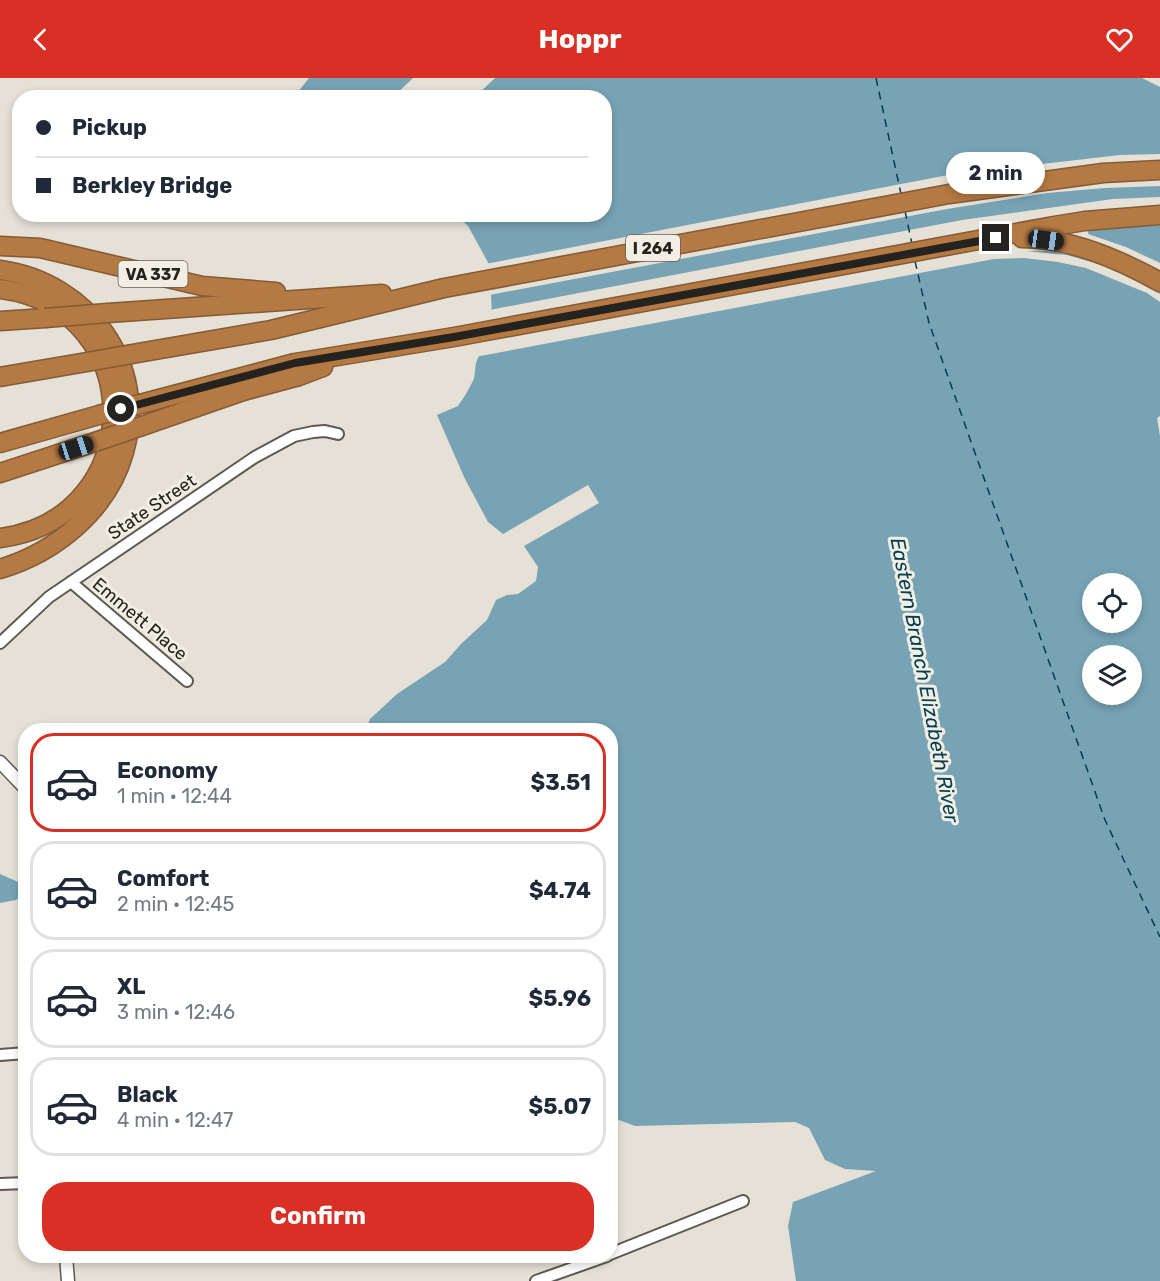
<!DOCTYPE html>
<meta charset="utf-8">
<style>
:root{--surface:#fff;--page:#f2f2f3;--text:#1f2937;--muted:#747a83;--line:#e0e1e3;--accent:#d93025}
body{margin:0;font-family:Rubik,sans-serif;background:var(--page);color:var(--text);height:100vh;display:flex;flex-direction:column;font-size:22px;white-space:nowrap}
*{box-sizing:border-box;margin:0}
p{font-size:20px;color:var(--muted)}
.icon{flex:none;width:33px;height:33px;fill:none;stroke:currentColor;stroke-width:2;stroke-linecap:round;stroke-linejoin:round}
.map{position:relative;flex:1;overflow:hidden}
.panel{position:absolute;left:18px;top:645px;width:600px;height:540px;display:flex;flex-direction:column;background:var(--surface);border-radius:24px;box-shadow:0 3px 9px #0003}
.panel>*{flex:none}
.top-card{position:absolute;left:12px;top:12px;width:600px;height:132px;border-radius:24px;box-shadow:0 3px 9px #0003;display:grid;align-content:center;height:132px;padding:0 24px;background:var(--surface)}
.buttons{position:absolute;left:1082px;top:495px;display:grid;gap:12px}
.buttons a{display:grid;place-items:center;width:60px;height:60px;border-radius:50%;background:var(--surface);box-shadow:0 3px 9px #0003;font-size:30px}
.end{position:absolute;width:27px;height:27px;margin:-14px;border:8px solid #25231f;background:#fff;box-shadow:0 0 0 3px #fff}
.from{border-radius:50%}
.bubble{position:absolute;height:42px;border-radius:21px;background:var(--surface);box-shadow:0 3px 9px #0003;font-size:20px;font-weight:700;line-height:42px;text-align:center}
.car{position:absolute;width:18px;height:36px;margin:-18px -9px;border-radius:8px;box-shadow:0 0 4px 2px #0007;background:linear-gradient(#222 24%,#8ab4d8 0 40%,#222 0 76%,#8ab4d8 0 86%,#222 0)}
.top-card b{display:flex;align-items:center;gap:21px;height:57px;font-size:22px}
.top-card b+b{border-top:2px solid var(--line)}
.top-card i{width:15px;height:15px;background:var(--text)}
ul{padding:10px 0 0;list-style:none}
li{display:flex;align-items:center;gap:18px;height:99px;margin:0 12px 9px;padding:0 12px;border:3px solid var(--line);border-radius:24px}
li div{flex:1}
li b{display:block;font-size:22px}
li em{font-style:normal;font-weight:700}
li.on{border-color:var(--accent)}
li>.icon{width:54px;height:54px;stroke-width:1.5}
.button{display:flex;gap:12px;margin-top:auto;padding:12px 24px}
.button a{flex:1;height:69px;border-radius:24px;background:var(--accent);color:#fff;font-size:24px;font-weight:700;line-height:69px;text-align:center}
header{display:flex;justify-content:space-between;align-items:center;height:78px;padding:0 24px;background:var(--accent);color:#fff;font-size:27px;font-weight:700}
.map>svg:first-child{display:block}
</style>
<header><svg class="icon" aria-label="back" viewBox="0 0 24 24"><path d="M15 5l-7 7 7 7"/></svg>Hoppr<svg class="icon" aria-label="heart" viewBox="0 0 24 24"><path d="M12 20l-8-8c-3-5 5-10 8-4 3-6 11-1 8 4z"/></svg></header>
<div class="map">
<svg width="1160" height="1203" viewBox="0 0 1160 1203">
<rect width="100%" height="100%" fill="#e5e1d6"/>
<g fill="#78a3b4" fill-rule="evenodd">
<path d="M 309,0 L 413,0 L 393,19 L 294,19 Z"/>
<path d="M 495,0 L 1142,0 L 1160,9 L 1160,338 L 1157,340 L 1160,358 L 1160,1203 L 796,1203 L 788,1148 L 793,1124 L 876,1093 L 845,1091 L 825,1082 L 809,1050 L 795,1044 L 635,1048 L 611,1039 L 610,652 L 365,652 L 370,641 L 397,616 L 445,584 L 461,566 L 487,542 L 496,522 L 507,517 L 518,516 L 536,503 L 538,489 L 524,468 L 599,425 L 588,407 L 503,456 L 488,444 L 465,401 L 437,337 L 458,328 L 466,316 L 474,301 L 476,285 L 492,241 L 490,188 L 468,148 L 456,137 L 604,136 L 604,20 L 475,19 ZM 1092,506 L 1131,506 L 1131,544 L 1092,544 ZM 1092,578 L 1131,578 L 1131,616 L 1092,616 Z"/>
<path d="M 0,796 L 25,807 L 25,816 L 16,822 L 0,825 Z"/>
</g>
<g fill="#e5e1d6">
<path d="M 1160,76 L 1160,108 L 1105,110 L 1047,115 L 947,131 L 489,217 L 485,186 L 948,97 L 1120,77 Z"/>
<path d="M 1160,119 L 1160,143 L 1089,150 L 1088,156 L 1126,169 L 1160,185 L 1160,210 L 1086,179 L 1048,173 L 1026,173 L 1067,177 L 1112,190 L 1160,216 L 1160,224 L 1147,215 L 1086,190 L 1058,184 L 1024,180 L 994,181 L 475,279 L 489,241 L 489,232 L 962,142 L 1113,121 Z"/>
</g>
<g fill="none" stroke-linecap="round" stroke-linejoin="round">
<g stroke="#003f52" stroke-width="1.5" stroke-dasharray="8 6" stroke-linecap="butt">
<path d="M 876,0 L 901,116"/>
<path d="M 905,133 L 912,166"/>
<path d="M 915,183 L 929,245 L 1105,742 L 1160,859"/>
</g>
<g stroke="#5d5950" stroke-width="14">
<g id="minor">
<path d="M 71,504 L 187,603"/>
<path d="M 0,565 L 49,519 L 255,379 L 294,358 L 313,354 L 325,353 L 338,356"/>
<path d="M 0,977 L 26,975"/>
<path d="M 0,1106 L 26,1105"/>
<path d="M 610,1176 L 743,1123"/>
<path d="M 536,1203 L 607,1178"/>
</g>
</g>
<g stroke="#5d5950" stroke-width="15">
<g id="tertiary">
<path d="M 0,684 L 26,711"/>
<path d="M 66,1178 L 68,1203"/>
</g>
</g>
<g stroke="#835b36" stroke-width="21">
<g id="motorway">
<path d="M 1022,160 C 1070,160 1118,181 1160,204"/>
<path d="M 0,168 L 40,170 L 202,208 L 276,214"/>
<path d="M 0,192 C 88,204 149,287 124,374 C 108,432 56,474 0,491"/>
<path d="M 0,211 C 152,230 148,441 0,460"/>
<path d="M 108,235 L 382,216"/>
<path d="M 0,243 L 45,240"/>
<path d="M 132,276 L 271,252 L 444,210 L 949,116 L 1103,95 L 1160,92"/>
<path d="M 0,299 L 87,284"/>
<path d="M 144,325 L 295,285 L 454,259 L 1054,148 L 1085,143 L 1160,137"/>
<path d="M 142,348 L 243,313 L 299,298 L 323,289"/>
<path d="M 0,365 L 99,337"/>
<path d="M 0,395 L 95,364"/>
</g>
</g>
<use href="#minor" stroke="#fff" stroke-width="10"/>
<use href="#tertiary" stroke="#fff" stroke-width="12"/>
<use href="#motorway" stroke="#b57943" stroke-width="18"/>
<g stroke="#835b36" stroke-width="21" stroke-linecap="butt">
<g id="motorway-bridge">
<path d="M 45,240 L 108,235"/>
<path d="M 87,284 L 132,276"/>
<path d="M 99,337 L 144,325"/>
<path d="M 95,364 L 142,348"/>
</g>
</g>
<use href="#motorway-bridge" stroke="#b57943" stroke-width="18"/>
</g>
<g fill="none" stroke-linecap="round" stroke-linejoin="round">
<path stroke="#25231f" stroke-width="8" d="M 121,331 L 295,285 L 454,259 L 996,160"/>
</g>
<g text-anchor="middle" stroke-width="6" stroke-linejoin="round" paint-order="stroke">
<g fill="#f2eee3" stroke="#62605a" stroke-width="1.5">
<rect x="626" y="157" width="54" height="26" rx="4.5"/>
<rect x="118.5" y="183" width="69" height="26" rx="4.5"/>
</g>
<g font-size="16" font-weight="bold" fill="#25231f">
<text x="653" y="176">I 264</text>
<text x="153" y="202">VA 337</text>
</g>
<g font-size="18" fill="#25231f" stroke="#f2eee3">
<text transform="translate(152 429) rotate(-34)" y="6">State Street</text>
<text transform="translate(140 541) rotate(40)" y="6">Emmett Place</text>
</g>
<g font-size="20" font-style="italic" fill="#003f52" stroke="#f2eee3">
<text transform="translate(925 602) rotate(79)" y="7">Eastern Branch Elizabeth River</text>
</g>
</g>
</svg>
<div class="buttons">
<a><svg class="icon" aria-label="locate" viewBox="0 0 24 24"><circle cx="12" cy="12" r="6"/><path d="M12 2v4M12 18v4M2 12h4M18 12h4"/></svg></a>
<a><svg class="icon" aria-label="layers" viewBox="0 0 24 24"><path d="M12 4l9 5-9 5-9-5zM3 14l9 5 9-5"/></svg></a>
</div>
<i class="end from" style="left:121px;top:331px"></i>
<i class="end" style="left:996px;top:160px"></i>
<div class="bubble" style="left:946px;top:74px;width:99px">2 min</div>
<i class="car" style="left:1046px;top:162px;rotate:98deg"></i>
<i class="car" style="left:76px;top:370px;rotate:72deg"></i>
<div class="top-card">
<b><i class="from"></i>Pickup</b>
<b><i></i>Berkley Bridge</b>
</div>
<section class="panel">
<ul>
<li class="on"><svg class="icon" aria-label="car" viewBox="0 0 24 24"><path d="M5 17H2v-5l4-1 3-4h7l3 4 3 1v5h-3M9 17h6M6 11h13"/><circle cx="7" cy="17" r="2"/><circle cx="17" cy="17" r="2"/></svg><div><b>Economy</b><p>1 min · 12:44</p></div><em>$3.51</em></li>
<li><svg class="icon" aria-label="car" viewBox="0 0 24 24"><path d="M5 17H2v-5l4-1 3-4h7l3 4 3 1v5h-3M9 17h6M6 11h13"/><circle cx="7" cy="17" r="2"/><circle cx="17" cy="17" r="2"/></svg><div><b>Comfort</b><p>2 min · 12:45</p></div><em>$4.74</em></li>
<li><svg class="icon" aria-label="car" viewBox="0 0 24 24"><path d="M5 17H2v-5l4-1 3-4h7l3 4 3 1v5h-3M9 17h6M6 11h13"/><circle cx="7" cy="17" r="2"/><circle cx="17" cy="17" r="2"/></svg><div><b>XL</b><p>3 min · 12:46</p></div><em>$5.96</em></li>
<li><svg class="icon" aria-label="car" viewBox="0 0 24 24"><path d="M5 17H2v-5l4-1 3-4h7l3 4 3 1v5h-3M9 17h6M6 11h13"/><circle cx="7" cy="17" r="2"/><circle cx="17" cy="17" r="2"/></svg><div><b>Black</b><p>4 min · 12:47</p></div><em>$5.07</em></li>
</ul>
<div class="button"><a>Confirm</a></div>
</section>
</div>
